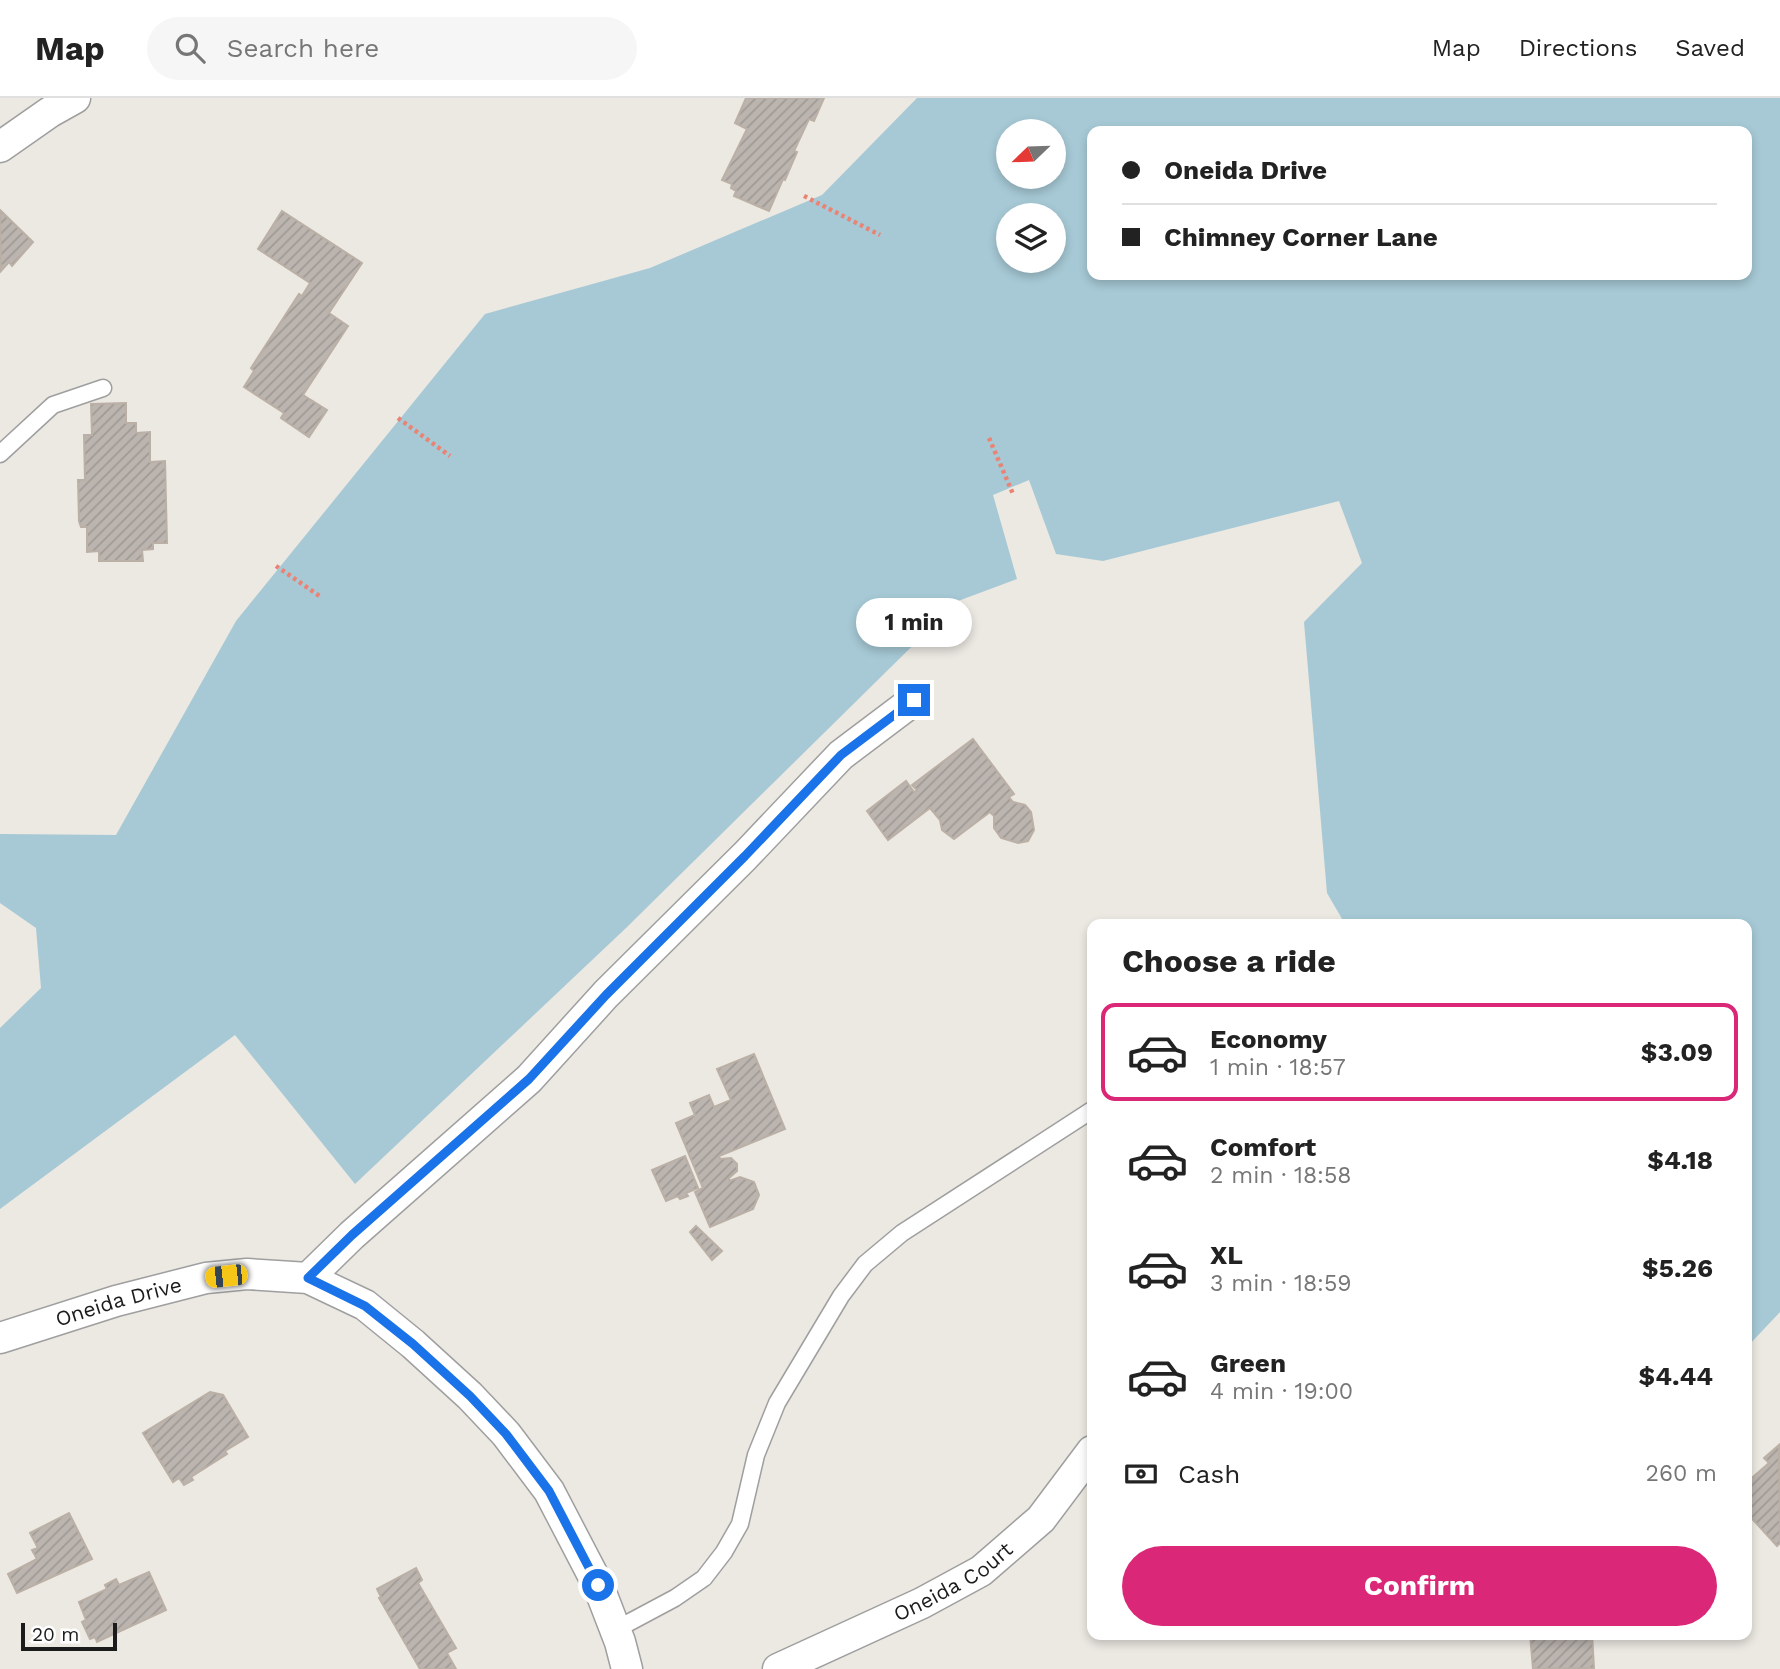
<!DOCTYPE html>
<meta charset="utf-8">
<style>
:root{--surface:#fff;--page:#f6f6f6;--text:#222;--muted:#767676;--line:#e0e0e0;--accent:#db2777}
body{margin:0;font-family:"Work Sans",sans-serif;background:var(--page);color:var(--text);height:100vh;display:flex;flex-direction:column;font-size:26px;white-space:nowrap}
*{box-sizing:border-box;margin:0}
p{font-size:23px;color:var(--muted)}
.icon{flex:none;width:38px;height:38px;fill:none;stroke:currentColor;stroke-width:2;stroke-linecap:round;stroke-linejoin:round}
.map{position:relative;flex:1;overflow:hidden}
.sheet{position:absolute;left:1087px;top:821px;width:665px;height:721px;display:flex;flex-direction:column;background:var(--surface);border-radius:14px;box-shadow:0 4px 10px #0003}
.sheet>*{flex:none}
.guide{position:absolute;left:1087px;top:28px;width:665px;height:154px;border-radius:14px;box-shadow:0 4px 10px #0003;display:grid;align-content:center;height:154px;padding:0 35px;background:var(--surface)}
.needle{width:46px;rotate:247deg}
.fabs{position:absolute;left:996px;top:21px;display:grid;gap:14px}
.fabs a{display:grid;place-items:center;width:70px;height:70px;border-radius:50%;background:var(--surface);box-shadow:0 4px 10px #0003;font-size:35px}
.scale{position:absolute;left:21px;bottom:18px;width:96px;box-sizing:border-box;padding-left:7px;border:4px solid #1b1b1b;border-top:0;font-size:19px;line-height:24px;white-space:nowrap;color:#1b1b1b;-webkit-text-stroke:5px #fff;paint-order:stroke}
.end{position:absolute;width:32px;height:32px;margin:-16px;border:9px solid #1a73e8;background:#fff;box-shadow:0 0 0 4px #fff}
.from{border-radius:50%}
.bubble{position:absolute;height:49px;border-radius:24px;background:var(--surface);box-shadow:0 4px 10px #0003;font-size:23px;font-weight:700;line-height:49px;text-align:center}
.car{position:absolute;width:21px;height:42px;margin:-21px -10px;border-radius:9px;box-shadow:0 0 5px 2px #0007;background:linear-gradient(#f5c518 24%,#345 0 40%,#f5c518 0 76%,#345 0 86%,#f5c518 0)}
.guide b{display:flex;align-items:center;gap:24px;height:66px;font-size:26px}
.guide b+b{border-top:2px solid var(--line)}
.guide i{width:18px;height:18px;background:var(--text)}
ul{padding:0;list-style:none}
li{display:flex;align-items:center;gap:21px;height:98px;margin:0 14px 10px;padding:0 21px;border:4px solid transparent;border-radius:14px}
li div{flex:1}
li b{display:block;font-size:26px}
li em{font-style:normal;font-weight:700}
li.selected{border-color:var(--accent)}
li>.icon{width:63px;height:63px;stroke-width:1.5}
h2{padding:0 35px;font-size:32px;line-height:84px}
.pay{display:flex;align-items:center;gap:18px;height:77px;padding:0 35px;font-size:26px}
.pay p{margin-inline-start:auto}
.cta{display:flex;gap:14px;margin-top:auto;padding:14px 35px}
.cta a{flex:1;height:80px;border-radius:42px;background:var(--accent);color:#fff;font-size:28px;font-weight:700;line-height:80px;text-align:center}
header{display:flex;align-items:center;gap:42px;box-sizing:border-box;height:98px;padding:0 35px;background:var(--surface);border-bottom:2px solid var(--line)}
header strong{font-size:33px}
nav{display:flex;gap:38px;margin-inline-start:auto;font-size:24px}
.search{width:490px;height:63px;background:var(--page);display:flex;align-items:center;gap:18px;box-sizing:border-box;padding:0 24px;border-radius:38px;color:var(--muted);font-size:26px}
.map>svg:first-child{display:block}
</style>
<header>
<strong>Map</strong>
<div class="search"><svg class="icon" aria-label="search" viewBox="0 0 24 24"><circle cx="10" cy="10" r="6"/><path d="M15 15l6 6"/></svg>Search here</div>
<nav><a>Map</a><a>Directions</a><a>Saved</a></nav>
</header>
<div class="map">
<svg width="1780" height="1571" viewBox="0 0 1780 1571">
<defs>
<pattern id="building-hatch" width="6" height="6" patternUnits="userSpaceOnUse" patternTransform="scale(1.75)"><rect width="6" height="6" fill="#bbb4af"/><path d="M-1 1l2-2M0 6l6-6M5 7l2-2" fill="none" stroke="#a09a96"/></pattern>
</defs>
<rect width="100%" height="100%" fill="#ece8e2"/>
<path fill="#a6c9d5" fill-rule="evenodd" d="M 917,0 L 1780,0 L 1780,1214 L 1747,1249 L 1746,826 L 1345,826 L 1327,795 L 1304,524 L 1362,465 L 1339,403 L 1103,463 L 1056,456 L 1029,382 L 993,397 L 1017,481 L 958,503 L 626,830 L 355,1086 L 235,937 L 0,1111 L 0,930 L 41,890 L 36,830 L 0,805 L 0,736 L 116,737 L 236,523 L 485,216 L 650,170 L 822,97 ZM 1008,33 L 1054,33 L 1054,79 L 1008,79 ZM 1092,33 L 1746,33 L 1746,177 L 1092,177 ZM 1008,117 L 1054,117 L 1054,163 L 1008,163 Z"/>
<g fill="url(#building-hatch)" stroke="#bbb0a6" stroke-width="2">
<path d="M 746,0 L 824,0 L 814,23 L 809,21 L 794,53 L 797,54 L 785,82 L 783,81 L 769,113 L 734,98 L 736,93 L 731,90 L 732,86 L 722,82 L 747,31 L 735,25 Z"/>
<path d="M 0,112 L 33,144 L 12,168 L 9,164 L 1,173 Z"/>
<path d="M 282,113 L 362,165 L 329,215 L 348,228 L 303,297 L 327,312 L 309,339 L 281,320 L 284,315 L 244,289 L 254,273 L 251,270 L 299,196 L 302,198 L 310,185 L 258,151 Z"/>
<path d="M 126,305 L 126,325 L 136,325 L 136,335 L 150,334 L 150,364 L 165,363 L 167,445 L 153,445 L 153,451 L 142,452 L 143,463 L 99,463 L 99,453 L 87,454 L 87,429 L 81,429 L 79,423 L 78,382 L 85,382 L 84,337 L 92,337 L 91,306 Z"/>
<path d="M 973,641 L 1014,696 L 1009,699 L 1013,704 L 1025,707 L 1031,714 L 1034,732 L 1028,743 L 1018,745 L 1001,740 L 994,730 L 994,718 L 990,714 L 954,741 L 942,732 L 940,722 L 930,710 L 888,742 L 867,713 L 906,683 L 914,694 L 917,692 L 912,687 Z"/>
<path d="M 754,956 L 785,1031 L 719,1058 L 720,1061 L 731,1060 L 737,1066 L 737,1073 L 729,1080 L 729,1083 L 740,1079 L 754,1084 L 759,1097 L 753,1111 L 710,1129 L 695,1094 L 703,1090 L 676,1025 L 695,1017 L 690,1005 L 709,997 L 714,1009 L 731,1002 L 717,971 Z"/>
<path d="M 685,1058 L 698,1090 L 686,1095 L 688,1098 L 680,1101 L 678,1098 L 666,1103 L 652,1072 Z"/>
<path d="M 696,1128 L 722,1153 L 712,1162 L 690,1134 Z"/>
<path d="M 210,1294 L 223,1297 L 248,1339 L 225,1353 L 227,1356 L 191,1379 L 193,1382 L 184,1387 L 179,1380 L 173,1384 L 143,1335 Z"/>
<path d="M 1779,1347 L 1780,1445 L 1777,1448 L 1746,1414 L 1746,1385 L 1769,1365 L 1764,1360 Z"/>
<path d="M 69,1415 L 92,1461 L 17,1495 L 8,1476 L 37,1461 L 32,1452 L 38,1450 L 30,1435 Z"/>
<path d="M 416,1470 L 422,1482 L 418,1485 L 456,1550 L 447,1555 L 456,1571 L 420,1571 L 379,1500 L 381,1499 L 377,1491 Z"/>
<path d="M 149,1474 L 166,1512 L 97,1544 L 95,1539 L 90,1541 L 82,1524 L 86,1522 L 79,1504 L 107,1491 L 105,1487 L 116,1481 L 119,1487 Z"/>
<path d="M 1530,1536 L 1592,1536 L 1594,1570 L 1533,1571 Z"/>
</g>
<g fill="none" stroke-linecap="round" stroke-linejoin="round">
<g stroke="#9f9f9f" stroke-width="19">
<g id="lane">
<path d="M 0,356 L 53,307 L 103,290"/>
<path d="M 615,1532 L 675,1500 L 704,1480 L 724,1454 L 740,1426 L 756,1357 L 777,1305 L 841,1198 L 865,1166 L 902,1135 L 1092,1012"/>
</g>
</g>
<g stroke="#9f9f9f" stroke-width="33">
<g id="street">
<path d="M 0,49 L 50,14 L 75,0"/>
<path d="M 308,1180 L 352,1137 L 529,981 L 606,896 L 745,758 L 841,657 L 914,602"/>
<path id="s1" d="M 0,1240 L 116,1203 L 206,1180 L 247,1176 L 308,1180 L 365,1207 L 413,1246 L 470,1298 L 506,1336 L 549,1393 L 598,1487 L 620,1544 L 627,1571"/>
<path id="s2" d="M 778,1571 L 922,1505 L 981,1473 L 1041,1421 L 1092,1353"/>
</g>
</g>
<g stroke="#ea8374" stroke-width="4.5" stroke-dasharray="3.5 3.5" stroke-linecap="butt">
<path d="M 804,98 L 880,137"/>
<path d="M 398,320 L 450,358"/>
<path d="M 989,340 L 1013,396"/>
<path d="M 276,468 L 321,499"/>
</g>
<use href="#lane" stroke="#fff" stroke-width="16"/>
<use href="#street" stroke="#fff" stroke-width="30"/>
</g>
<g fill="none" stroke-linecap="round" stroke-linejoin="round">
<path stroke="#1a73e8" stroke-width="9" d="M 598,1487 L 549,1393 L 506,1336 L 470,1298 L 413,1246 L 365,1208 L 308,1180 L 352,1137 L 529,981 L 606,897 L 745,758 L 841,657 L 914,602"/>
</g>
<g text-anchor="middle" stroke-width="6" stroke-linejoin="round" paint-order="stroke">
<g font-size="21" fill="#1b1b1b" stroke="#fff">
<text dy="7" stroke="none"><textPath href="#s1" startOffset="124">Oneida Drive</textPath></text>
<text dy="7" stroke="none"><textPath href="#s2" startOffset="196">Oneida Court</textPath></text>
</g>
</g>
</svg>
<div class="fabs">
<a><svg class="needle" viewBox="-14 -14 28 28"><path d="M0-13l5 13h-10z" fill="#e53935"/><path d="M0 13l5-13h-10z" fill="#767676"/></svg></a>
<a><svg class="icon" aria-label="layers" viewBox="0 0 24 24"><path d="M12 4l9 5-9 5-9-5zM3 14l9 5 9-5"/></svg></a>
</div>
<div class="scale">20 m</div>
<i class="end from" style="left:598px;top:1487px"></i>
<i class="end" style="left:914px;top:602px"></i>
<div class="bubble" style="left:856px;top:500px;width:116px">1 min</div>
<i class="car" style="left:226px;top:1178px;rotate:264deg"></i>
<div class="guide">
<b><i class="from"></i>Oneida Drive</b>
<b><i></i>Chimney Corner Lane</b>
</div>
<section class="sheet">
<h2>Choose a ride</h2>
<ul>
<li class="selected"><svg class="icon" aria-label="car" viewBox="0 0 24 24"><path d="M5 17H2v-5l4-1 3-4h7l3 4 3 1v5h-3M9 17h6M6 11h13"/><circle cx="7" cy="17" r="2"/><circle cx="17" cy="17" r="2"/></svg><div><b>Economy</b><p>1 min · 18:57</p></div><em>$3.09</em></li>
<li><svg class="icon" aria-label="car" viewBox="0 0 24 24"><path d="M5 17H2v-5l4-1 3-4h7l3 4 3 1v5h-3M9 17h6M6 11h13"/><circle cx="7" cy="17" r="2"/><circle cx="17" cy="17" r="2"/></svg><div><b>Comfort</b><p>2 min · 18:58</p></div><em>$4.18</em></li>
<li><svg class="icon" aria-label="car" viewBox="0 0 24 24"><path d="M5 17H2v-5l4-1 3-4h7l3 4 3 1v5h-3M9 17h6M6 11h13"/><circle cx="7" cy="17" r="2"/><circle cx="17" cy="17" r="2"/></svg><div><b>XL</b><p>3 min · 18:59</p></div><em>$5.26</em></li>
<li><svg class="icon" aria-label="car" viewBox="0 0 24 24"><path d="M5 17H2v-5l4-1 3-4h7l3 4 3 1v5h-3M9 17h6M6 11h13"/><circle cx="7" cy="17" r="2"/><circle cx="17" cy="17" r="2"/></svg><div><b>Green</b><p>4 min · 19:00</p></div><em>$4.44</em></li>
</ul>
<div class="pay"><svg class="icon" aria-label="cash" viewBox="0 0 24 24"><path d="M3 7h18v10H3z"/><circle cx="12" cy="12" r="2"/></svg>Cash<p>260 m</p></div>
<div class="cta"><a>Confirm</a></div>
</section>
</div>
